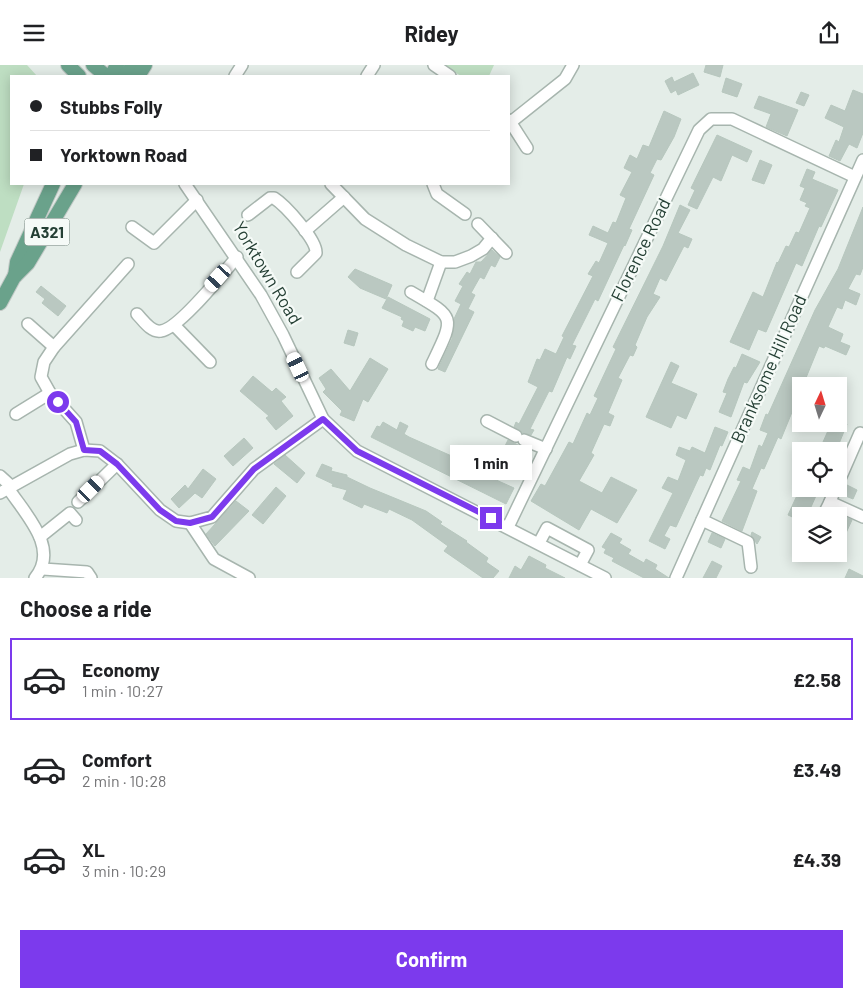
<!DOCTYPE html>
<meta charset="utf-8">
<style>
:root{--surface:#fff;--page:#f6f6f6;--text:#202124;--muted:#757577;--line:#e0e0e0;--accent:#7c3aed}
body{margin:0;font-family:Barlow,sans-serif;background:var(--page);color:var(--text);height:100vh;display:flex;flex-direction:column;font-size:19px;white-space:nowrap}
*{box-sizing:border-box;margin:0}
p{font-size:16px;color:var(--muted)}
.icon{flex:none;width:28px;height:28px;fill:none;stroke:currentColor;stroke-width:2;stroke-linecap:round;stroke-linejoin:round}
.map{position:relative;height:513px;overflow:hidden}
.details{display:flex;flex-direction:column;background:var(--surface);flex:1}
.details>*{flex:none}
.guide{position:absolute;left:10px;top:10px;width:500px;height:110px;border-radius:0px;box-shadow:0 2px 12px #0003;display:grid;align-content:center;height:110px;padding:0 20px;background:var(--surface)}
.needle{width:32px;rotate:4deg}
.controls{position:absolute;left:792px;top:312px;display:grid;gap:10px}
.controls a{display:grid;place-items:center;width:55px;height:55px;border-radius:0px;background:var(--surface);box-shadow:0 2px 12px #0003;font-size:25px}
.end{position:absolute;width:22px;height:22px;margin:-11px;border:6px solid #7c3aed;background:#fff;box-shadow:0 0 0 2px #fff}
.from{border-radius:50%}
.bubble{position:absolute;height:35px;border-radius:0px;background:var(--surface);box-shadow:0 2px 12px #0003;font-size:16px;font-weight:700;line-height:35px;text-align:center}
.car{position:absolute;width:15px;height:30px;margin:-15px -8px;border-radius:6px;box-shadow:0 0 4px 1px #0007;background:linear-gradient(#fff 24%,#345 0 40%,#fff 0 76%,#345 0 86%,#fff 0)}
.guide b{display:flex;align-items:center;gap:18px;height:48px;font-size:19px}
.guide b+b{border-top:1px solid var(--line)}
.guide i{width:12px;height:12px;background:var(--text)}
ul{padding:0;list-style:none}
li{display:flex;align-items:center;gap:15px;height:82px;margin:0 10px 8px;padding:0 10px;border:2px solid transparent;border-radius:0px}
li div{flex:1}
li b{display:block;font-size:19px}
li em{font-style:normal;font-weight:700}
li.selected{border-color:var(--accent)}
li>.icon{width:45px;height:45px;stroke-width:1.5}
h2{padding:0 20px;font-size:22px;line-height:60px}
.cta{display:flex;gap:10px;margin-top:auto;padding:10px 20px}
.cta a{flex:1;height:58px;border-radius:0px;background:var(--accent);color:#fff;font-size:20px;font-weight:700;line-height:58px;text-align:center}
header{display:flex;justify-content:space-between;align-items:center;height:65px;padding:0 20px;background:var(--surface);font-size:22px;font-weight:700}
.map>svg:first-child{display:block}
</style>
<header><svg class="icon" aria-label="menu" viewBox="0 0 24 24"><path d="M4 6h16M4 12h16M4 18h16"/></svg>Ridey<svg class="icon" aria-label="share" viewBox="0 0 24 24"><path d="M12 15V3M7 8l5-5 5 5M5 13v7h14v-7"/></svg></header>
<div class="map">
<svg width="863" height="513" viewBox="0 0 863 513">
<rect width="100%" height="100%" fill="#e4ede8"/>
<g fill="#bedec2">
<path d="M 0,0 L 27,0 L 37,11 L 11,11 L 11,119 L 24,119 L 0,187 Z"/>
<path d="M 443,0 L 494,0 L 489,11 L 461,11 Z"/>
</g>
<g fill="#bac8c1" stroke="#b7c7be">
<path d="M 706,0 L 723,0 L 720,12 L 704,7 Z"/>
<path d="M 693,8 L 699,20 L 678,30 L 676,25 L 671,28 L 665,16 L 672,12 L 674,17 Z"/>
<path d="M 726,13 L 742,19 L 737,32 L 722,27 Z"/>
<path d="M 853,25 L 863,29 L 863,68 L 857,83 L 849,79 L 840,96 L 829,91 L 836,75 L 839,77 L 844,62 L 825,53 L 831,40 L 845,46 Z"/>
<path d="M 801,27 L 809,30 L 804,41 L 796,38 Z"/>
<path d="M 759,31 L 798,45 L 787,71 L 766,62 L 771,49 L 754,43 Z"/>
<path d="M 664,46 L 681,54 L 674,72 L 661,95 L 657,94 L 650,108 L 654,110 L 629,164 L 632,165 L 625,181 L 624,180 L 598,236 L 595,234 L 572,280 L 576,281 L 570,294 L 567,292 L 552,327 L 549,326 L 530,364 L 534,365 L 531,370 L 523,368 L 514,362 L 516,357 L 519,359 L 538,322 L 528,317 L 537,294 L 540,295 L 545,284 L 556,289 L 564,272 L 562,271 L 593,211 L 588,209 L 596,196 L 599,198 L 608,178 L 589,170 L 593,161 L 608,168 L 613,157 L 616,158 L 626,133 L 620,130 L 632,107 L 624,103 L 630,90 L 637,94 L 643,80 L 649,82 Z"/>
<path d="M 717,70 L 752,86 L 747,97 L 732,90 L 721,116 L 713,112 L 697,144 L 688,140 L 695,125 L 691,123 Z"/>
<path d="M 760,95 L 772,100 L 764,119 L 752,115 Z"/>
<path d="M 807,104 L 815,107 L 812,114 L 838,125 L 821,162 L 819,161 L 802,201 L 796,198 L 766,267 L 758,264 L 749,285 L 730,277 L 753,227 L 763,232 L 777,197 L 778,198 L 786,181 L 789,182 L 796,167 L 799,168 L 810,143 L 805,141 L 807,138 L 800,135 L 805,123 L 800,121 Z"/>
<path d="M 680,140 L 690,145 L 678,168 L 692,174 L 688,183 L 684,181 L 666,216 L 660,213 L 653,229 L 660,232 L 647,252 L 635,280 L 637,282 L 633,291 L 630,290 L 618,313 L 622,315 L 608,348 L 614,351 L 610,361 L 604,359 L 591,388 L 594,390 L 579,416 L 602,428 L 611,412 L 637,425 L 617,458 L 591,444 L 579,465 L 531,436 L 541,419 L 545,421 L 569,377 L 573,379 L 587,348 L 590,350 L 598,333 L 594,331 L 616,284 L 613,282 L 663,181 Z"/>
<path d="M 863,142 L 863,202 L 860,210 L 856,209 L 848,224 L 860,229 L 856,240 L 845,235 L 842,244 L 837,242 L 828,262 L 843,269 L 840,277 L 850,281 L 846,290 L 825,281 L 824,283 L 819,281 L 781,374 L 778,372 L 764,404 L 761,403 L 752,424 L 757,426 L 742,466 L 722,456 L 741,416 L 737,415 L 743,402 L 750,405 L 759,380 L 762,382 L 768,368 L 760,365 L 766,349 L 768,350 L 815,245 L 838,204 Z"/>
<path d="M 492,185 L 500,192 L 495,202 L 491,200 L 484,214 L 480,212 L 471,228 L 475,230 L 468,244 L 474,247 L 445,307 L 438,304 L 452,274 L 454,254 L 461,239 L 455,236 L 463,221 L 459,219 L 467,207 L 470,209 L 476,197 L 481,197 Z"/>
<path d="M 355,204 L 392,220 L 386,234 L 360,223 L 348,212 Z"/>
<path d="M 41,221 L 66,241 L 58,251 L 42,238 L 45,234 L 36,227 Z"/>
<path d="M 388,232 L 430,254 L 425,266 L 415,262 L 413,266 L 402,261 L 404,256 L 401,254 L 402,252 L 382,243 Z"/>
<path d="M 348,265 L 358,268 L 354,281 L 344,278 Z"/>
<path d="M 742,289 L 760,297 L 747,318 L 744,317 L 731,352 L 719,347 L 727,328 L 723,327 L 728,314 L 734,302 L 736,303 Z"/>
<path d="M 370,293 L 388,304 L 368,337 L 363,334 L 354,356 L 340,350 L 342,346 L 323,327 L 326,324 L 319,313 L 331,304 L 350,326 Z"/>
<path d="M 671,297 L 679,301 L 671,318 L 697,329 L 686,354 L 677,350 L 671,363 L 646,352 Z"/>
<path d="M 253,311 L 272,327 L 276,323 L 286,332 L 281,336 L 293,351 L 276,365 L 266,353 L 269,351 L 240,326 Z"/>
<path d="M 383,357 L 397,365 L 400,357 L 408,361 L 404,369 L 409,372 L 465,397 L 463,401 L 484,412 L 486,407 L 495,411 L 494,414 L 514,423 L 506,439 L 371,372 L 377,361 L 380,362 Z"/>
<path d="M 831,359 L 847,359 L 836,386 L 819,386 Z"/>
<path d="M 715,362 L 728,367 L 722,381 L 720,380 L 710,405 L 706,403 L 703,411 L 700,410 L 676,462 L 670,460 L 664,471 L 670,474 L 665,484 L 649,476 L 673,428 L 662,423 L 668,412 L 678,416 L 686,395 L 676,390 L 679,382 L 690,386 L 692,382 L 705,388 Z"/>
<path d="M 244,373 L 253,383 L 233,401 L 224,391 Z"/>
<path d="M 508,375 L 524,383 L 513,402 L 502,397 L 506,389 L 502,387 Z"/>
<path d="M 285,390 L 305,408 L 297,418 L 274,399 Z"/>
<path d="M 322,399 L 332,403 L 331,406 L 347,410 L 347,412 L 370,423 L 426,446 L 442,457 L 440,459 L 467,476 L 466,477 L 488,493 L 486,497 L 499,506 L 493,513 L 483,513 L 444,486 L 448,481 L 412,455 L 389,444 L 387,448 L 364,439 L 362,443 L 343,434 L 347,425 L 332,421 L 333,419 L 316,411 Z"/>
<path d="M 203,404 L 216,414 L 202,433 L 195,428 L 179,443 L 171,434 L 185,420 L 188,424 Z"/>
<path d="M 847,420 L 857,425 L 853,434 L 843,430 Z"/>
<path d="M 276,422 L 286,431 L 263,459 L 252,450 Z"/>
<path d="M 806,424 L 819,424 L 807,451 L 801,451 L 799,455 L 788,450 L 799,426 L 804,428 Z"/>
<path d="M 236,436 L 249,446 L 215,481 L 206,469 Z"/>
<path d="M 839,449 L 852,455 L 839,483 Z"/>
<path d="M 752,467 L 761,472 L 757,479 L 751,470 Z"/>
<path d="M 611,468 L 622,474 L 619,478 L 631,485 L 628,489 L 644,498 L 646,494 L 657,500 L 655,504 L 669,513 L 644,513 L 612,496 L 614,493 L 604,488 L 606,484 L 602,482 Z"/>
<path d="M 712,468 L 725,474 L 721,483 L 708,477 Z"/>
<path d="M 529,491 L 546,500 L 545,503 L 565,513 L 509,513 L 515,501 L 521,505 Z"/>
<path d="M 712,496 L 722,501 L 716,513 L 703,513 Z"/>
<path d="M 849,504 L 863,511 L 863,513 L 845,513 Z"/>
</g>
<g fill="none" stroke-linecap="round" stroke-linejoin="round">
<g stroke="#a7b5ae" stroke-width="14">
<g id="minor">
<path d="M 434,0 L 450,11"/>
<path d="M 235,11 L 242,0"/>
<path d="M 367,11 L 374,0"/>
<path d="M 509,55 L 527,83"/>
<path d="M 511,57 L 565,14 L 573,0"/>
<path d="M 185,119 L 261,230 L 283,270 L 323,354 L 357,386 L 605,513"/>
<path d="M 331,119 L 365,154 L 406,180 L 441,197 L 455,197 L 471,191 L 483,184 L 492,173"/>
<path d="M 433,119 L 437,129 L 465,149"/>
<path d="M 248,150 L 270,133 L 274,133 C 285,140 317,175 316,188 L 297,207"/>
<path d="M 478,159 L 506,188"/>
<path d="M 132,162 L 154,178 L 197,135"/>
<path d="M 305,166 L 344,132"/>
<path d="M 411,227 C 456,253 455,251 432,299"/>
<path d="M 427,236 L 441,197"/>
<path d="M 137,249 C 143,255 151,268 161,266 C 179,264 224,207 237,192"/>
<path d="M 28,259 L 54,282"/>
<path d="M 174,260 L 210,297"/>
<path d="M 16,349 L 50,328"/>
<path d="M 487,356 L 516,371"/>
<path d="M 524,375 L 546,384"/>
<path d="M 84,385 L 76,357 L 50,328 L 41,312 L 44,297 L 54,282 L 128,199"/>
<path d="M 0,411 L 11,421"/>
<path d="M 839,416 L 860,368"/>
<path d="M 8,423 C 25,449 60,483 35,513"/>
<path d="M 835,424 L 830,437 L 863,452"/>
<path d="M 0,428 L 70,389 L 84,385 L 100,386 L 117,399 L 160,445 L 176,456 L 190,458 L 212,452 L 254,404 L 323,354"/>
<path d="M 78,437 L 117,399"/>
<path d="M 824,449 L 830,437"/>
<path d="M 702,455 L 748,477 L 751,502"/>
<path d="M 190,458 L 214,494 L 249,513"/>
<path d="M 508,462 L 699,65 L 711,54 L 732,54 L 855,112"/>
<path d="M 40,472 L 70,448 L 76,455"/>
<path d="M 539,478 L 547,463 L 588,485 L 580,500"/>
<path d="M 43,504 L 87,507 L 91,513"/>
<path d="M 676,513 L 863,95"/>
</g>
</g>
<g stroke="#c2c9c6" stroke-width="16">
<g id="major">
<path d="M 68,0 L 79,11"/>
<path d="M 93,0 L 106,11"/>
<path d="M 111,11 L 117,0"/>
<path d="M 125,11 L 133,0"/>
<path d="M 138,11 L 145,0"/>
<path d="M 15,211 L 17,197 L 53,119"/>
<path d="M 0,238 L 14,212 L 28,198 L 75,119"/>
</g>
</g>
<use href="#minor" stroke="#fff" stroke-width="11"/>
<use href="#major" stroke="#6aa28b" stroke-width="14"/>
</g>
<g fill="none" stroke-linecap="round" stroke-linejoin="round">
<path stroke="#7c3aed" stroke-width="6" d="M 58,337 L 76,357 L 84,385 L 100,386 L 117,399 L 160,445 L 176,456 L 190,458 L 212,452 L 254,404 L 323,354 L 357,386 L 491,453"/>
</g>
<g text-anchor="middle" stroke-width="4.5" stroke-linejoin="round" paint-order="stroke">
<rect fill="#f5faf7" stroke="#63776e" stroke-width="1" x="24.5" y="153.5" width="45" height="27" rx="4"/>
<g font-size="16" font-weight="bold" fill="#243f34">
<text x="47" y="173">A321</text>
</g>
<g font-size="18" fill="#243f34" stroke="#f5faf7">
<text transform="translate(641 185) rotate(-64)" y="6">Florence Road</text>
<text transform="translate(267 208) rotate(59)" y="6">Yorktown Road</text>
<text transform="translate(769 304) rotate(-66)" y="6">Branksome Hill Road</text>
</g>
</g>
</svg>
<div class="controls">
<a><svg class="needle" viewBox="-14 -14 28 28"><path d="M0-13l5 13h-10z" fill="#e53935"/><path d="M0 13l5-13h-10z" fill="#757577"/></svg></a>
<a><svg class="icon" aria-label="locate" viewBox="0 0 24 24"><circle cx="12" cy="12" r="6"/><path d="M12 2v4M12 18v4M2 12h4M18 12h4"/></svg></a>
<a><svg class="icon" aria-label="layers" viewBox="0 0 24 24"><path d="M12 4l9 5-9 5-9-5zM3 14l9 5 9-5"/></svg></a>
</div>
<i class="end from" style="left:58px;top:337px"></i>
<i class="end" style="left:491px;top:453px"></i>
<div class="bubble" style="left:450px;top:380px;width:82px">1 min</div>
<i class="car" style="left:218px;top:213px;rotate:222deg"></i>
<i class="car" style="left:298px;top:302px;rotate:335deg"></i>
<i class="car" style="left:91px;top:424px;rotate:45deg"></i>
<div class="guide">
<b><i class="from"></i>Stubbs Folly</b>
<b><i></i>Yorktown Road</b>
</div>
</div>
<section class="details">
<h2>Choose a ride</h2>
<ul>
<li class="selected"><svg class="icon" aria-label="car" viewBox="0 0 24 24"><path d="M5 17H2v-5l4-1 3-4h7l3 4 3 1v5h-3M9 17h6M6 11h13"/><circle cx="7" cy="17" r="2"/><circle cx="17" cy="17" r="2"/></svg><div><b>Economy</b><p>1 min · 10:27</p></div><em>£2.58</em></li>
<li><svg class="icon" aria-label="car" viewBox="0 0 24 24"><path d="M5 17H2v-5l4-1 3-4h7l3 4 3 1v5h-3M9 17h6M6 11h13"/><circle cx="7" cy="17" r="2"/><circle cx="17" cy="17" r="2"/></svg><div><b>Comfort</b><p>2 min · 10:28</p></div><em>£3.49</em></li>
<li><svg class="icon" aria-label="car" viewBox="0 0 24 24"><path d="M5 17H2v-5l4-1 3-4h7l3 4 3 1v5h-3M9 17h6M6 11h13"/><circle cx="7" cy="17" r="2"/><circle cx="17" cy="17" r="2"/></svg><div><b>XL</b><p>3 min · 10:29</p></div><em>£4.39</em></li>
</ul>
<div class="cta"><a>Confirm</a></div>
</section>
